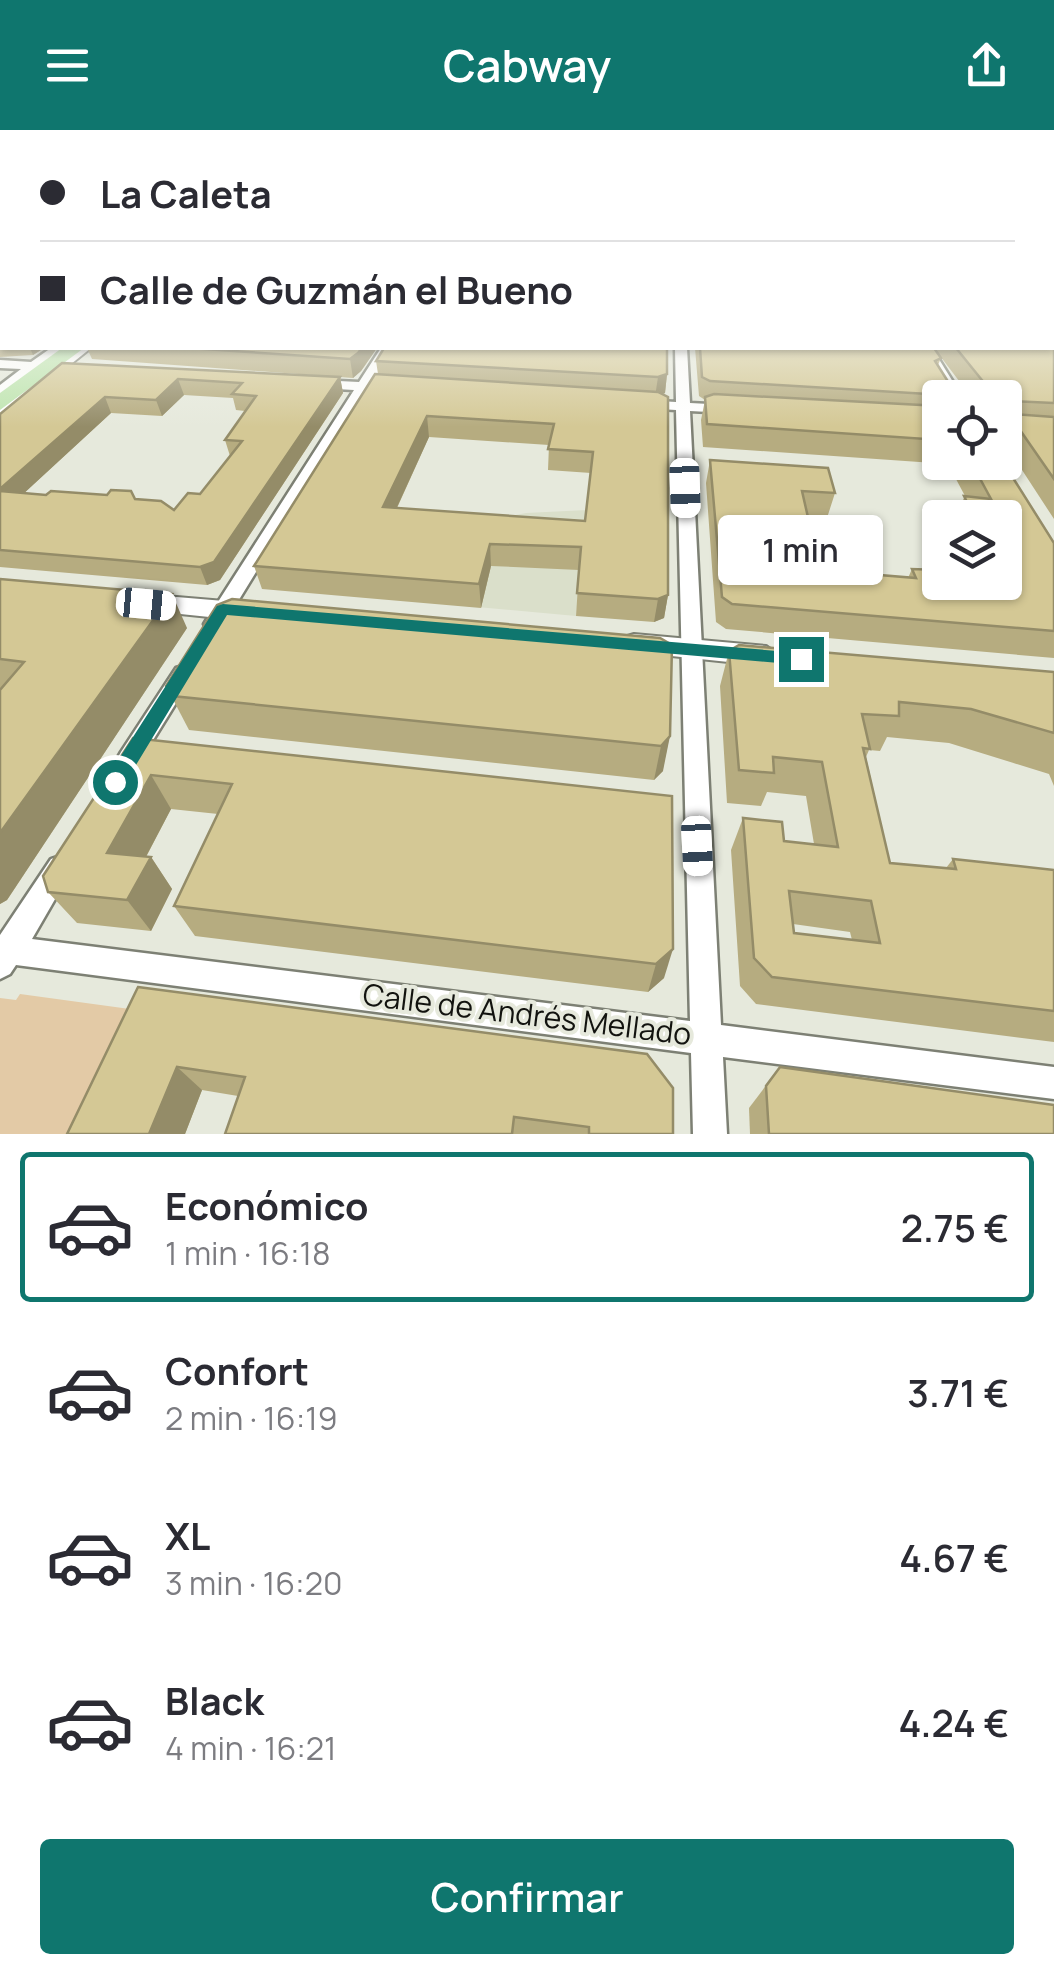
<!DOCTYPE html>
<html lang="es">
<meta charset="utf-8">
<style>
:root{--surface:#fff;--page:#f2f2f3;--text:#2b2b33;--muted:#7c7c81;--line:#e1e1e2;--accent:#0f766e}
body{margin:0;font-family:Manrope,sans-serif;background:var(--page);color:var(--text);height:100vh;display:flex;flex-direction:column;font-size:38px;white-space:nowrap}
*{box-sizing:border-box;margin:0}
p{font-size:32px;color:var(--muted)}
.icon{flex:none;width:55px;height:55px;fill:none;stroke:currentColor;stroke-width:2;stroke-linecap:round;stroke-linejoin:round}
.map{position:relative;height:1004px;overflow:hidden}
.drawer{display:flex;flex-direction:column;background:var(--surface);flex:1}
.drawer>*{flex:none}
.banner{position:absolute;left:0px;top:0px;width:1055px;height:220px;box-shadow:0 2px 8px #0004;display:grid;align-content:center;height:220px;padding:0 40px;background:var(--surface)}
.buttons{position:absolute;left:922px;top:250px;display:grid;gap:20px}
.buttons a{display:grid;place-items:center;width:100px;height:100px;border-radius:10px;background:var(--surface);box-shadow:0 2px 8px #0004;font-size:50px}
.end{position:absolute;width:45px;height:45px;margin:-22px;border:12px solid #0f766e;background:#fff;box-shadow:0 0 0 5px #fff}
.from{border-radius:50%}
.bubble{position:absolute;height:70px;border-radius:10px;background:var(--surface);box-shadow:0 2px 8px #0004;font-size:32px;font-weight:600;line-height:70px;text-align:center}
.car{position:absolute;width:30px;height:60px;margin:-30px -15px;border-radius:12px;box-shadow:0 0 8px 2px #0007;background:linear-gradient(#fff 24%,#345 0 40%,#fff 0 76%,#345 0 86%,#fff 0)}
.banner b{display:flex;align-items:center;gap:35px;height:95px;font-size:38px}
.banner b+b{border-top:2px solid var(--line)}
.banner i{width:25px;height:25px;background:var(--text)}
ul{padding:18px 0 0;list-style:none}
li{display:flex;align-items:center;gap:30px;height:150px;margin:0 20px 15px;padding:0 20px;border:5px solid transparent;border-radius:10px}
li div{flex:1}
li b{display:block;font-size:38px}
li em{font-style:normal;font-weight:600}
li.selected{border-color:var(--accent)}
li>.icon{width:90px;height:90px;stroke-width:1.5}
.action{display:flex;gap:20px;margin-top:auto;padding:20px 40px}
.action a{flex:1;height:115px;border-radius:10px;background:var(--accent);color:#fff;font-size:40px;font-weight:600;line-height:115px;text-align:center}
header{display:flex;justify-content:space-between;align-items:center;height:130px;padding:0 40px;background:var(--accent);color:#fff;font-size:45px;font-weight:600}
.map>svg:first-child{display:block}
</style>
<header><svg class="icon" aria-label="menu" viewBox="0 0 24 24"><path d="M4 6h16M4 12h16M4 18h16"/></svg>Cabway<svg class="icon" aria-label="share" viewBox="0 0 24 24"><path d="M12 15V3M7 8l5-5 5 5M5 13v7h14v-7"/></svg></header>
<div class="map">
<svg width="1054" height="1004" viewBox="0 0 1054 1004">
<rect width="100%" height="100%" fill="#e6e9dc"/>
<path fill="#dadfca" d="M 587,380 L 576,486 L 444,474 L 449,463 L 452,397 L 526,383 Z"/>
<path fill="#e3caa6" d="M 20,864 L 159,883 L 104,1004 L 0,1004 L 0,868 L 16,870 Z"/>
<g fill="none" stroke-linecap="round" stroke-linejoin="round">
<g stroke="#7d8074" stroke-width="5">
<g id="minor">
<path d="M 51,218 L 64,218 L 0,265 L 0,255 L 21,239 L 0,238 L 0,230 L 31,232 Z"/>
<path d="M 381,218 L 393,218 L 372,253 L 394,254 L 401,258 L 394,262 L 367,261 L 221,499 L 207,499 L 204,494 L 207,489 L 354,260 L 318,258 L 311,254 L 318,250 L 359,252 Z"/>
<path d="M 675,218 L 687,218 L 690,273 L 728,275 L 735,279 L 728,283 L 690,281 L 721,895 L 1054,937 L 1054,969 L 723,927 L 727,1004 L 693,1004 L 691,923 L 16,835 L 10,844 L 0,849 L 0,805 L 51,729 L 60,726 L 69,729 L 73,738 L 32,809 L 690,891 L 676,280 L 643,278 L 636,274 L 643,270 L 676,272 Z"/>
<path d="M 920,218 L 932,218 L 963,268 L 950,268 Z"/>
<path d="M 183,536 L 190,538 L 194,544 L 137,636 L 129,639 L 121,636 L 117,629 L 121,622 L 176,538 Z"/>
</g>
</g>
<g stroke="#7d8074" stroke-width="4">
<g id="tertiary">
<path d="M 73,218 L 91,218 L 0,291 L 0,276 Z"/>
<path d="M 141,464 L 248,473 L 261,482 L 248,491 L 132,479 L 128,473 Z"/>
<path d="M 634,504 L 766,516 L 780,526 L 766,536 L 624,521 L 620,514 L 624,507 Z"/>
</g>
</g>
<g stroke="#659055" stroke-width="6">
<path id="primary" d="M 62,218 L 84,218 L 0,280 L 0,263 Z"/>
</g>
<use href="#minor" fill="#fff" fill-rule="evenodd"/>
<use href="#tertiary" fill="#fff" fill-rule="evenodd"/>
<use href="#primary" fill="#bee5af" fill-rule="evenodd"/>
</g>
<g fill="#b6ac80" fill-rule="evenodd">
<path d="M 0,157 L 2,157 L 2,218 L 44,218 L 33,225 L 0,227 Z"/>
<path d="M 1052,157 L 1054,157 L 1054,389 L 1005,314 L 1005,300 L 1009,291 L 1005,291 L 1005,268 L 972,268 L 934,218 L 1052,218 Z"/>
<path d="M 87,218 L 377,218 L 361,241 L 353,248 L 92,229 Z"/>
<path d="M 695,218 L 934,218 L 941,228 L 938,235 L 951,268 L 940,268 L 940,332 L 1003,332 L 1054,413 L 1054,528 L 726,499 L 716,492 L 706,353 L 710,330 L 835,363 L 827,388 L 808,386 L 820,440 L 908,448 L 912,439 L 1005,452 L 1005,388 L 954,388 L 965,366 L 948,334 L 703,317 L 701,290 L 705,270 L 699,266 Z"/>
<path d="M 376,231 L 667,244 L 665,263 L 663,264 L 668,465 L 664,488 L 654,492 L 576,486 L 579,440 L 491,436 L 481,478 L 262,459 L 254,436 L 378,244 ZM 429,307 L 549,315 L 548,340 L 591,343 L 585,391 L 397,378 Z"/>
<path d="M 62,233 L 340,247 L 343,263 L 220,450 L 207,455 L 0,437 L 0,284 ZM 184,265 L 233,268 L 236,280 L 245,281 L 225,310 L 230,326 L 200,364 L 174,380 L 135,369 L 24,363 L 111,283 L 162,286 Z"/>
<path d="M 0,449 L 187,498 L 7,770 L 0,774 Z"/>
<path d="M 660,508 L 663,641 L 654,650 L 189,600 L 166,556 Z"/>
<path d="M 729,521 L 1054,542 L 1054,656 L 1049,644 L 949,613 L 887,607 L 880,621 L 869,620 L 866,627 L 890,733 L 946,738 L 953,729 L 1054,740 L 1054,912 L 756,874 L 740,856 L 731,720 L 743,688 L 784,711 L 814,714 L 806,666 L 767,662 L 761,676 L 727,673 L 720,556 ZM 793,794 L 850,802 L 852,810 L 794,803 Z"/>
<path d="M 133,608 L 672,666 L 664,848 L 648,862 L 195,806 L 174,776 L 218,684 L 171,679 L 146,727 L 151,727 L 172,759 L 151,801 L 77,793 L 48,762 Z"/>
<path d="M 138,857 L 673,1004 L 225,1004 L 238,966 L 202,960 L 185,1004 Z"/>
<path d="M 780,937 L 1054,1004 L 750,1004 L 749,978 Z"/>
</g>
<g fill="#948c68">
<path d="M 30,218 L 44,218 L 33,225 Z"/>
<path d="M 362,218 L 377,218 L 361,241 L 353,248 L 350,229 Z"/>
<path d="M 667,244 L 665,263 L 655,267 L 658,247 Z"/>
<path d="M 340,247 L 343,263 L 220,450 L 207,455 L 200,437 Z"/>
<path d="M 178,249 L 184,265 L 162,286 L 156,270 Z"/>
<path d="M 105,267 L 111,283 L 8,378 L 0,364 L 0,359 Z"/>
<path d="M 427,286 L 429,307 L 387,399 L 383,377 Z"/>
<path d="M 490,414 L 491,436 L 481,478 L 479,454 Z"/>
<path d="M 172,464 L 187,498 L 7,770 L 0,774 L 0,703 Z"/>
<path d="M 668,465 L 664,488 L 654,492 L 658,469 Z"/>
<path d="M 670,606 L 663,641 L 654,650 L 661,616 Z"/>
<path d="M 151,645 L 171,679 L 131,755 L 107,723 Z"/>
<path d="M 151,727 L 172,759 L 151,801 L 127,770 Z"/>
<path d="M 673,819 L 664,848 L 648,862 L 656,834 Z"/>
<path d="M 177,937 L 202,960 L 185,1004 L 149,1004 Z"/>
</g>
<g fill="#d4c895" stroke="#948c68" stroke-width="2.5" fill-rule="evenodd">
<rect x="0" y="157" width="2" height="56"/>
<path d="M 1052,161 L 1054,161 L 1054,273 L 1012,271 L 994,265 L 956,218 L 1052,218 Z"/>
<path d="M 189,218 L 362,218 L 358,223 L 350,229 Z"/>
<path d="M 384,218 L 667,218 L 667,244 L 658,247 L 376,231 Z"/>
<path d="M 700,218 L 934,218 L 941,228 L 935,231 L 954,261 L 945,265 L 710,251 L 702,247 Z"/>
<path d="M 62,233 L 340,247 L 214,432 L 200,437 L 0,420 L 0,361 L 46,365 L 51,361 L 107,365 L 111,360 L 131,361 L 135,369 L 161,371 L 174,380 L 188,363 L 200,364 L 242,311 L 225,310 L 256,266 L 232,264 L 242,253 L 178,249 L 156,270 L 105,267 L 0,359 L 0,284 Z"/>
<path d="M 375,244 L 658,262 L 668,267 L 668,465 L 658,469 L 577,463 L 581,417 L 490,414 L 479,454 L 254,436 ZM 427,286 L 554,294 L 548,319 L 593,322 L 585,391 L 383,377 Z"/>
<path d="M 714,264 L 940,276 L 940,310 L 707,294 L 705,267 Z"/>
<path d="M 1013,284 L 1054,287 L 1054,349 L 1011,287 Z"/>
<path d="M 710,330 L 828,338 L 835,363 L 802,361 L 820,440 L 916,448 L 912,439 L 940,440 L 940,452 L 1005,452 L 1005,388 L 975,388 L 964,366 L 991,369 L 971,332 L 1003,332 L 1054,413 L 1054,501 L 732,474 L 722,467 Z"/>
<path d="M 0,449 L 172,464 L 0,703 L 0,560 L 24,532 L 0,529 Z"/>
<path d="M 232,469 L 660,508 L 672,515 L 670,606 L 661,616 L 172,566 L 166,556 L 217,475 Z"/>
<path d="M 739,515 L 1054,542 L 1054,603 L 971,579 L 899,572 L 899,586 L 862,584 L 870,619 L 863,618 L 890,733 L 956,739 L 953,729 L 1054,740 L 1054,881 L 772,847 L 754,828 L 743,688 L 782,692 L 784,711 L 838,717 L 822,632 L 773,627 L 774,643 L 739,640 L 729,521 ZM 789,761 L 871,771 L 880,813 L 794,803 Z"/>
<path d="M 133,608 L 672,666 L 673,819 L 656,834 L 174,776 L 232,654 L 151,645 L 107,723 L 151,727 L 127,770 L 48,762 L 43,746 Z"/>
<path d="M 138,857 L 647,924 L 673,958 L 673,1004 L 589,1004 L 589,997 L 514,987 L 512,1004 L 225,1004 L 245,947 L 177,937 L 149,1004 L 67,1004 Z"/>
<path d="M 780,937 L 1054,975 L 1054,1004 L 769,1004 L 766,956 Z"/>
</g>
<linearGradient id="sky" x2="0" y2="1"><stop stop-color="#85bace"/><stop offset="0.53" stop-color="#f4f5ef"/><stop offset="1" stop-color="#f4f5ef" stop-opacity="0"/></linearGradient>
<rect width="1054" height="297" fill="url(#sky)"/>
<path fill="#0f766e" d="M 223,474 L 801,523 L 810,529 L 801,535 L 227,485 L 122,658 L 108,658 L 108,646 L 217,476 Z"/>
<g text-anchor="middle" stroke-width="8" stroke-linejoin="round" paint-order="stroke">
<g font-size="30" fill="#12130f" stroke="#e6e9dc">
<text transform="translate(527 885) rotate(7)" y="10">Calle de Andrés Mellado</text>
</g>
</g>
</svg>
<div class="buttons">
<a><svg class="icon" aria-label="locate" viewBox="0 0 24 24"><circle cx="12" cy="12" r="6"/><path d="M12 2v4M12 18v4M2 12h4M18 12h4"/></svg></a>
<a><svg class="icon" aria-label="layers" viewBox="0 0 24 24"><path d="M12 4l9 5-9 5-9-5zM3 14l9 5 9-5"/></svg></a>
</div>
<i class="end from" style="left:115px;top:652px"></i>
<i class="end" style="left:801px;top:529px"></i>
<div class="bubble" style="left:718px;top:385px;width:165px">1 min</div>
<i class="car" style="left:685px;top:358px;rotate:178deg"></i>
<i class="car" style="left:146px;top:474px;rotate:95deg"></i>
<i class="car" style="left:697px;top:716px;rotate:177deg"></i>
<div class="banner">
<b><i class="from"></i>La Caleta</b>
<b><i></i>Calle de Guzmán el Bueno</b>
</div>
</div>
<section class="drawer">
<ul>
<li class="selected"><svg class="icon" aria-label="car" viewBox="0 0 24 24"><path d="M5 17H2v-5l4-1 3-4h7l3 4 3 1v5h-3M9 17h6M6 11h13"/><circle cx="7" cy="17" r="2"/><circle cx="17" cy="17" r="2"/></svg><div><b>Económico</b><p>1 min · 16:18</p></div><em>2.75 €</em></li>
<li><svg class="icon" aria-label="car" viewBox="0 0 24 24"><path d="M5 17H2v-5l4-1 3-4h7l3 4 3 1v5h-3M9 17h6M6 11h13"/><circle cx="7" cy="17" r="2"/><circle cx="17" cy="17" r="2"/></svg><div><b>Confort</b><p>2 min · 16:19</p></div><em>3.71 €</em></li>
<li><svg class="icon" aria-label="car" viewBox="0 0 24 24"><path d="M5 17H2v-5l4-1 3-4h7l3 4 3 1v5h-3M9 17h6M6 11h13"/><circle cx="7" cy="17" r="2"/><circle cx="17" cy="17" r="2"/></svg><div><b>XL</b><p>3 min · 16:20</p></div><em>4.67 €</em></li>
<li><svg class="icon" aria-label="car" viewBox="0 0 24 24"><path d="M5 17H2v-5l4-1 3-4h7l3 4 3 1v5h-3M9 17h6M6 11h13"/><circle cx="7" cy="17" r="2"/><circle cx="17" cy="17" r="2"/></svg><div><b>Black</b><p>4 min · 16:21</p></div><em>4.24 €</em></li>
</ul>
<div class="action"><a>Confirmar</a></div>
</section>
